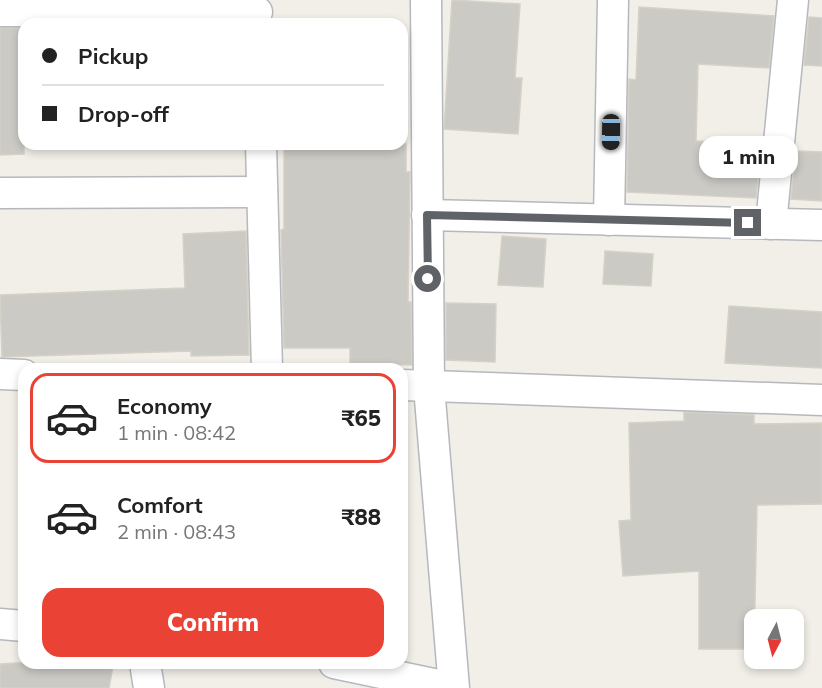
<!DOCTYPE html>
<meta charset="utf-8">
<style>
:root{--surface:#fff;--page:#f6f6f6;--text:#222;--muted:#767676;--line:#e0e0e0;--accent:#ea4335}
body{margin:0;font-family:Mulish,sans-serif;background:var(--page);color:var(--text);height:100vh;display:flex;flex-direction:column;font-size:22px;white-space:nowrap}
*{box-sizing:border-box;margin:0}
p{font-size:20px;color:var(--muted)}
.icon{flex:none;width:33px;height:33px;fill:none;stroke:currentColor;stroke-width:2;stroke-linecap:round;stroke-linejoin:round}
.map{position:relative;flex:1;overflow:hidden}
.details{position:absolute;left:18px;top:363px;width:390px;height:306px;display:flex;flex-direction:column;background:var(--surface);border-radius:18px;box-shadow:0 3px 9px #0003}
.details>*{flex:none}
.top-card{position:absolute;left:18px;top:18px;width:390px;height:132px;border-radius:18px;box-shadow:0 3px 9px #0003;display:grid;align-content:center;height:132px;padding:0 24px;background:var(--surface)}
.needle{width:39px;rotate:187deg}
.fabs{position:absolute;left:744px;top:609px;display:grid;gap:12px}
.fabs a{display:grid;place-items:center;width:60px;height:60px;border-radius:12px;background:var(--surface);box-shadow:0 3px 9px #0003;font-size:30px}
.end{position:absolute;width:27px;height:27px;margin:-14px;border:8px solid #5f6368;background:#fff;box-shadow:0 0 0 3px #fff}
.from{border-radius:50%}
.bubble{position:absolute;height:42px;border-radius:18px;background:var(--surface);box-shadow:0 3px 9px #0003;font-size:20px;font-weight:800;line-height:42px;text-align:center}
.car{position:absolute;width:18px;height:36px;margin:-18px -9px;border-radius:8px;box-shadow:0 0 4px 2px #0007;background:linear-gradient(#222 24%,#8ab4d8 0 40%,#222 0 76%,#8ab4d8 0 86%,#222 0)}
.top-card b{display:flex;align-items:center;gap:21px;height:57px;font-size:22px}
.top-card b+b{border-top:2px solid var(--line)}
.top-card i{width:15px;height:15px;background:var(--text)}
ul{padding:10px 0 0;list-style:none}
li{display:flex;align-items:center;gap:18px;height:90px;margin:0 12px 9px;padding:0 12px;border:3px solid transparent;border-radius:18px}
li div{flex:1}
li b{display:block;font-size:22px}
li em{font-style:normal;font-weight:800}
li.current{border-color:var(--accent)}
li>.icon{width:54px;height:54px;stroke-width:1.5}
.cta{display:flex;gap:12px;margin-top:auto;padding:12px 24px}
.cta a{flex:1;height:69px;border-radius:18px;background:var(--accent);color:#fff;font-size:24px;font-weight:800;line-height:69px;text-align:center}
.map>svg:first-child{display:block}
</style>
<div class="map">
<svg width="822" height="688" viewBox="0 0 822 688">
<rect width="100%" height="100%" fill="#f1efe8"/>
<g fill="#cccac5" stroke="#d6d1c6" stroke-width="1.5">
<path d="M 452,0 L 520,4 L 515,78 L 522,78 L 518,134 L 444,129 Z"/>
<path d="M 639,7 L 774,16 L 769,68 L 698,64 L 696,141 L 761,144 L 756,198 L 627,192 L 629,79 L 636,80 Z"/>
<path d="M 809,17 L 822,18 L 822,66 L 804,65 Z"/>
<path d="M 0,28 L 24,28 L 24,154 L 0,155 Z"/>
<path d="M 284,144 L 406,144 L 406,172 L 410,172 L 408,302 L 411,302 L 412,365 L 350,364 L 350,348 L 284,348 L 281,230 L 284,229 Z"/>
<path d="M 796,151 L 822,152 L 822,201 L 791,199 Z"/>
<path d="M 246,231 L 249,355 L 191,356 L 191,351 L 2,357 L 0,295 L 185,288 L 183,234 Z"/>
<path d="M 502,236 L 546,239 L 543,287 L 498,285 Z"/>
<path d="M 605,251 L 653,254 L 651,286 L 603,284 Z"/>
<path d="M 446,303 L 496,304 L 495,362 L 446,360 Z"/>
<path d="M 729,306 L 822,312 L 822,368 L 725,363 Z"/>
<path d="M 684,412 L 754,415 L 754,424 L 822,423 L 822,504 L 757,505 L 754,649 L 699,649 L 699,571 L 623,576 L 619,521 L 631,520 L 629,423 L 684,421 Z"/>
<path d="M 15,663 L 99,663 L 113,666 L 109,688 L 0,688 L 0,664 Z"/>
</g>
<g fill="none" stroke-linecap="round" stroke-linejoin="round">
<g stroke="#b5b8bc" stroke-width="33">
<g id="minor">
<path d="M 426,0 L 429,387 L 454,688"/>
<path d="M 0,11 L 257,12"/>
<path d="M 261,144 L 267,369"/>
<path d="M 0,193 L 262,192"/>
<path d="M 427,215 L 822,225"/>
<path d="M 609,220 L 613,0"/>
<path d="M 771,224 L 793,0"/>
<path d="M 0,374 L 24,375"/>
<path d="M 402,385 L 822,400"/>
<path d="M 0,624 L 24,626"/>
<path d="M 145,663 L 149,688"/>
<path d="M 334,663 L 452,688"/>
</g>
</g>
<use href="#minor" stroke="#fff" stroke-width="30"/>
</g>
<g fill="none" stroke-linecap="round" stroke-linejoin="round">
<path stroke="#5f6368" stroke-width="8" d="M 428,279 L 427,215 L 748,223"/>
</g>
</svg>
<div class="fabs">
<a><svg class="needle" viewBox="-14 -14 28 28"><path d="M0-13l5 13h-10z" fill="#e53935"/><path d="M0 13l5-13h-10z" fill="#767676"/></svg></a>
</div>
<i class="end from" style="left:428px;top:279px"></i>
<i class="end" style="left:748px;top:223px"></i>
<div class="bubble" style="left:699px;top:136px;width:99px">1 min</div>
<i class="car" style="left:611px;top:132px;rotate:181deg"></i>
<div class="top-card">
<b><i class="from"></i>Pickup</b>
<b><i></i>Drop-off</b>
</div>
<section class="details">
<ul>
<li class="current"><svg class="icon" aria-label="car" viewBox="0 0 24 24"><path d="M5 17H2v-5l4-1 3-4h7l3 4 3 1v5h-3M9 17h6M6 11h13"/><circle cx="7" cy="17" r="2"/><circle cx="17" cy="17" r="2"/></svg><div><b>Economy</b><p>1 min · 08:42</p></div><em>₹65</em></li>
<li><svg class="icon" aria-label="car" viewBox="0 0 24 24"><path d="M5 17H2v-5l4-1 3-4h7l3 4 3 1v5h-3M9 17h6M6 11h13"/><circle cx="7" cy="17" r="2"/><circle cx="17" cy="17" r="2"/></svg><div><b>Comfort</b><p>2 min · 08:43</p></div><em>₹88</em></li>
</ul>
<div class="cta"><a>Confirm</a></div>
</section>
</div>
